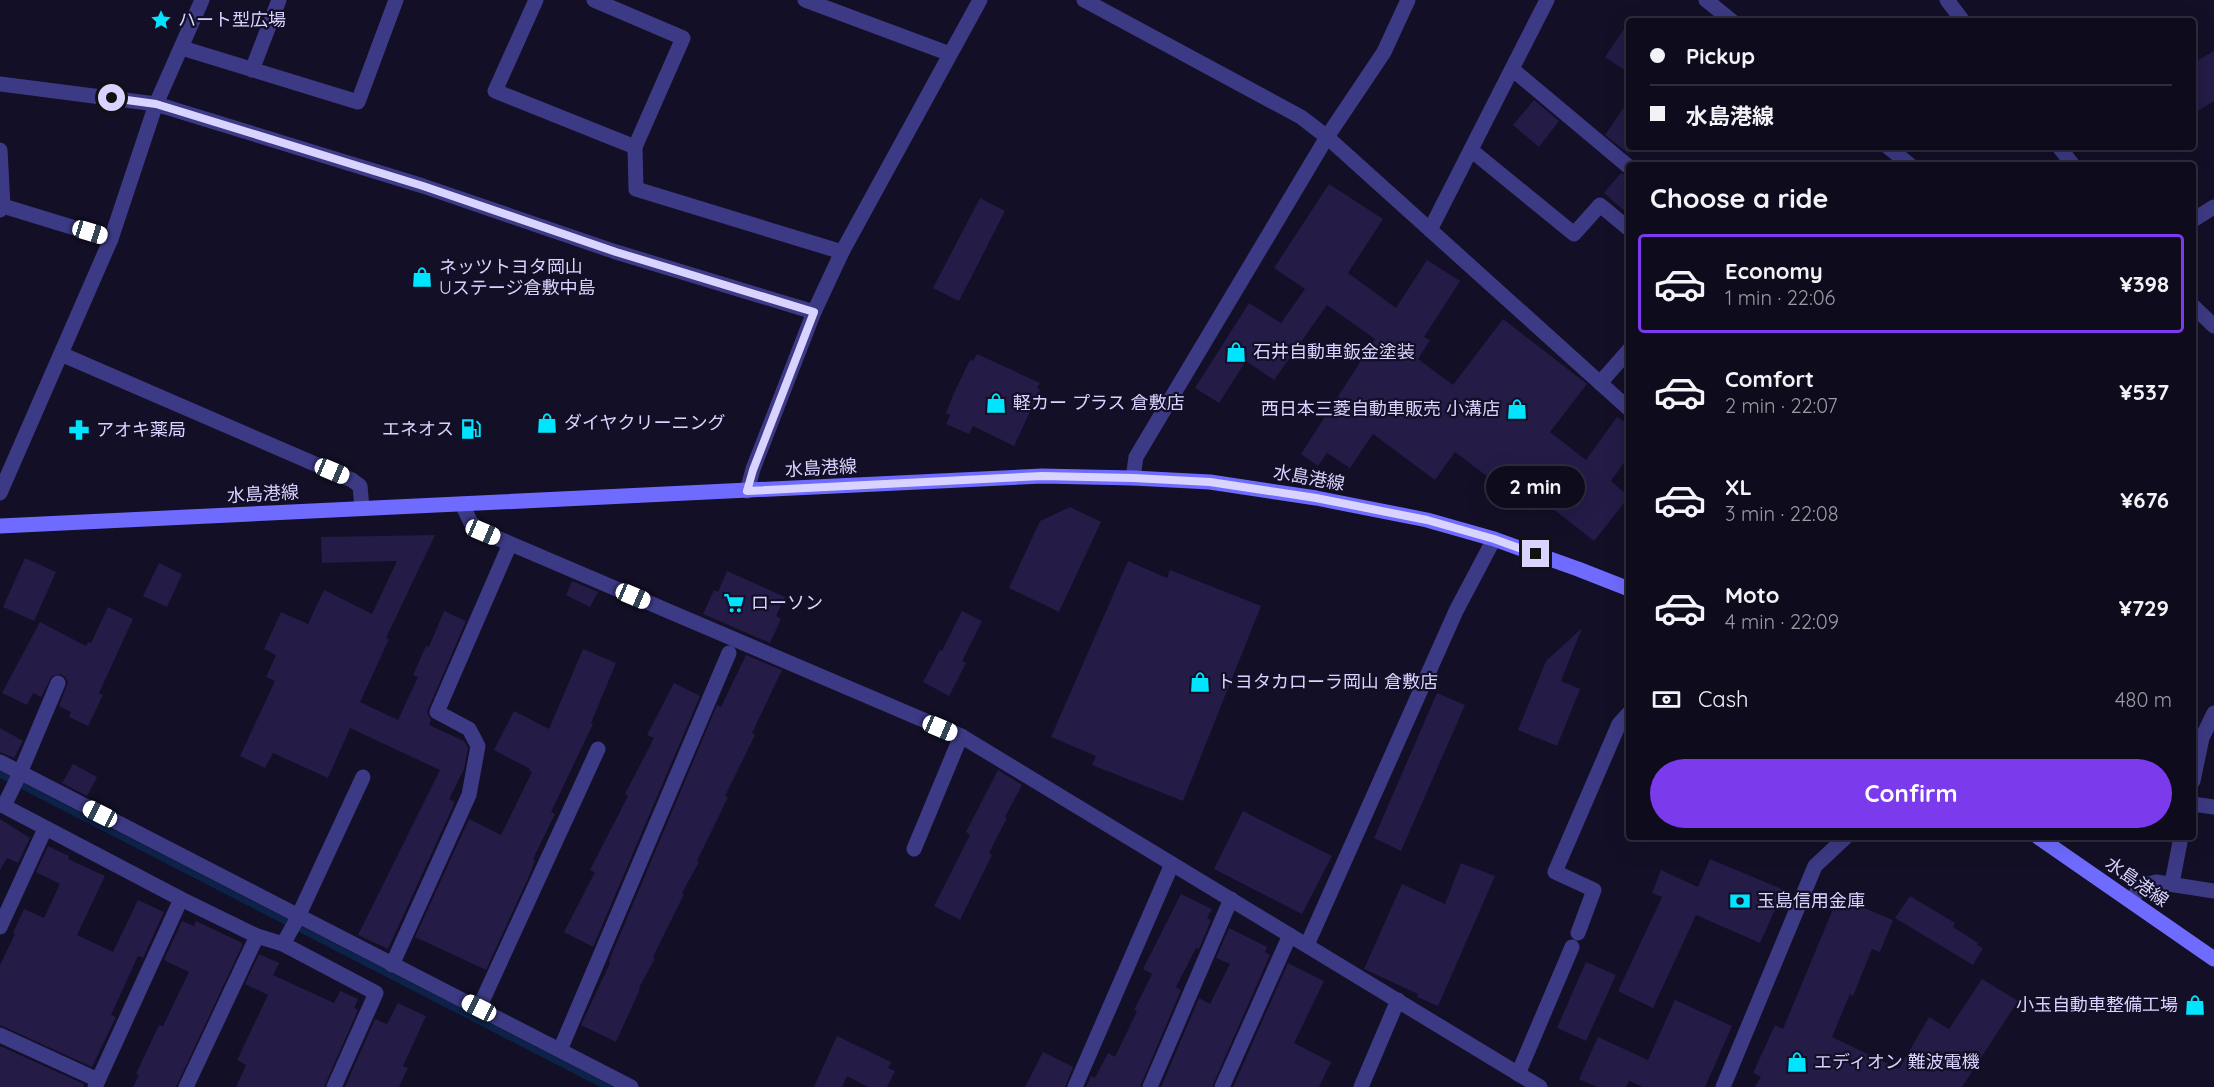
<!DOCTYPE html>
<meta charset="utf-8">
<style>
:root{--surface:#0e0b1c;--page:#1c1929;--text:#f1f3f6;--muted:#9b9ba3;--line:#2e2b3b;--accent:#7c3aed}
body{margin:0;font-family:Quicksand,"Noto Sans JP",sans-serif;background:var(--page);color:var(--text);height:100vh;display:flex;flex-direction:column;font-size:22px;white-space:nowrap}
*{box-sizing:border-box;margin:0}
p{font-size:20px;color:var(--muted)}
.icon{flex:none;width:33px;height:33px;fill:none;stroke:currentColor;stroke-width:2;stroke-linecap:round;stroke-linejoin:round}
.map{position:relative;flex:1;overflow:hidden}
.panel{position:absolute;left:1626px;top:162px;width:570px;height:678px;display:flex;flex-direction:column;background:var(--surface);border-radius:6px;box-shadow:0 6px 24px #0002,0 0 0 2px var(--line)}
.panel>*{flex:none}
.top-card{position:absolute;left:1626px;top:18px;width:570px;height:132px;border-radius:6px;box-shadow:0 6px 24px #0002,0 0 0 2px var(--line);display:grid;align-content:center;height:132px;padding:0 24px;background:var(--surface)}
.end{position:absolute;width:27px;height:27px;margin:-14px;border:8px solid #d9d4ff;background:#111;box-shadow:0 0 0 3px #111}
.from{border-radius:50%}
.bubble{position:absolute;height:42px;border-radius:21px;background:var(--surface);box-shadow:0 6px 24px #0002,0 0 0 2px var(--line);font-size:20px;font-weight:800;line-height:42px;text-align:center}
.car{position:absolute;width:18px;height:36px;margin:-18px -9px;border-radius:8px;box-shadow:0 0 4px 2px #0007;background:linear-gradient(#fff 24%,#345 0 40%,#fff 0 76%,#345 0 86%,#fff 0)}
.top-card b{display:flex;align-items:center;gap:21px;height:57px;font-size:22px}
.top-card b+b{border-top:2px solid var(--line)}
.top-card i{width:15px;height:15px;background:var(--text)}
ul{padding:0;list-style:none}
li{display:flex;align-items:center;gap:18px;height:99px;margin:0 12px 9px;padding:0 12px;border:3px solid transparent;border-radius:6px}
li div{flex:1}
li b{display:block;font-size:22px}
li em{font-style:normal;font-weight:800}
li.selected{border-color:var(--accent)}
li>.icon{width:54px;height:54px;stroke-width:1.5}
h2{padding:0 24px;font-size:27px;line-height:72px}
.pay{display:flex;align-items:center;gap:15px;height:66px;padding:0 24px;font-size:22px}
.pay p{margin-inline-start:auto}
.cta{display:flex;gap:12px;margin-top:auto;padding:12px 24px}
.cta a{flex:1;height:69px;border-radius:36px;background:var(--accent);color:#fff;font-size:24px;font-weight:800;line-height:69px;text-align:center}
.map>svg:first-child{display:block}
</style>
<div class="map">
<svg width="2214" height="1087" viewBox="0 0 2214 1087">
<rect width="100%" height="100%" fill="#130f26"/>
<path fill="#0c2248" d="M 0,771 L 614,1087 L 600,1087 L 0,778 Z"/>
<g fill="#241b47">
<path d="M 1629,22 L 1629,73 L 1605,57 Z"/>
<path d="M 2214,51 L 2214,101 L 2193,114 L 2193,63 Z"/>
<path d="M 1534,100 L 1559,121 L 1539,147 L 1513,125 Z"/>
<path d="M 1629,100 L 1629,154 L 1605,135 Z"/>
<path d="M 1621,173 L 1629,177 L 1629,215 L 1604,193 Z"/>
<path d="M 1329,184 L 1383,219 L 1348,273 L 1396,308 L 1427,260 L 1460,281 L 1424,337 L 1430,340 L 1418,359 L 1453,385 L 1503,319 L 1587,384 L 1550,432 L 1586,460 L 1617,417 L 1629,425 L 1629,456 L 1611,481 L 1629,497 L 1594,541 L 1542,500 L 1533,511 L 1455,452 L 1435,480 L 1373,434 L 1350,468 L 1327,453 L 1318,466 L 1301,454 L 1375,339 L 1327,305 L 1274,380 L 1246,361 L 1219,403 L 1195,388 L 1249,303 L 1281,323 L 1305,289 L 1274,268 Z"/>
<path d="M 980,198 L 1005,211 L 959,301 L 933,288 Z"/>
<path d="M 977,354 L 1040,383 L 1037,388 L 1040,390 L 1014,446 L 973,426 L 969,434 L 946,424 L 950,415 L 946,413 L 954,393 L 970,360 L 973,361 Z"/>
<path d="M 1070,507 L 1101,522 L 1059,612 L 1009,588 L 1040,521 Z"/>
<path d="M 435,535 L 386,638 L 389,639 L 360,702 L 398,720 L 418,677 L 413,675 L 426,646 L 429,647 L 444,611 L 466,621 L 427,712 L 431,720 L 429,725 L 464,741 L 468,748 L 464,769 L 449,799 L 455,802 L 388,949 L 358,935 L 440,770 L 350,728 L 328,778 L 273,753 L 265,768 L 240,756 L 275,681 L 266,677 L 276,655 L 264,649 L 281,612 L 308,624 L 324,590 L 372,614 L 397,561 L 322,563 L 321,537 Z"/>
<path d="M 25,558 L 56,572 L 34,621 L 3,607 Z"/>
<path d="M 1128,561 L 1167,578 L 1170,570 L 1261,606 L 1183,801 L 1092,765 L 1096,756 L 1051,737 Z"/>
<path d="M 159,563 L 182,574 L 167,607 L 143,596 Z"/>
<path d="M 727,571 L 785,597 L 776,616 L 781,619 L 770,643 L 703,614 L 714,590 L 718,592 Z"/>
<path d="M 572,581 L 598,592 L 590,607 L 566,595 Z"/>
<path d="M 108,607 L 133,619 L 99,693 L 103,695 L 88,726 L 69,717 L 71,712 L 59,706 L 68,682 L 65,677 L 61,674 L 52,676 L 41,697 L 33,693 L 27,705 L 2,693 L 40,622 L 86,646 L 88,642 L 91,643 Z"/>
<path d="M 962,611 L 982,621 L 962,661 L 966,663 L 949,696 L 923,682 L 940,650 L 942,651 Z"/>
<path d="M 1582,628 L 1561,681 L 1580,689 L 1557,746 L 1518,730 L 1546,661 Z"/>
<path d="M 583,649 L 616,663 L 591,723 L 593,724 L 551,812 L 555,814 L 533,859 L 535,860 L 530,874 L 486,970 L 415,937 L 469,819 L 501,835 L 532,772 L 529,771 L 530,769 L 494,750 L 514,711 L 549,729 Z"/>
<path d="M 746,655 L 782,670 L 752,733 L 755,735 L 725,796 L 728,797 L 697,861 L 699,862 L 682,893 L 684,894 L 653,957 L 655,958 L 639,988 L 640,989 L 616,1042 L 581,1025 L 610,963 L 609,962 L 611,956 L 717,705 L 721,707 Z"/>
<path d="M 674,683 L 700,696 L 593,947 L 564,932 L 595,872 L 590,870 L 628,796 L 625,794 L 654,738 L 647,735 Z"/>
<path d="M 1437,693 L 1465,705 L 1401,851 L 1374,838 Z"/>
<path d="M 0,728 L 23,741 L 14,758 L 0,752 Z"/>
<path d="M 73,764 L 97,777 L 87,796 L 62,783 Z"/>
<path d="M 998,770 L 1022,785 L 1005,817 L 1007,818 L 989,853 L 992,855 L 960,920 L 934,906 L 970,835 L 966,832 Z"/>
<path d="M 1243,811 L 1332,856 L 1302,914 L 1214,869 Z"/>
<path d="M 0,819 L 30,838 L 18,863 L 7,858 L 0,870 Z"/>
<path d="M 48,846 L 69,856 L 68,859 L 105,876 L 77,935 L 113,952 L 138,900 L 164,912 L 143,958 L 138,956 L 111,1015 L 116,1017 L 92,1067 L 0,1025 L 0,965 L 15,934 L 13,933 L 24,909 L 44,918 L 60,884 L 36,872 Z"/>
<path d="M 1710,859 L 1784,890 L 1760,943 L 1696,915 L 1653,1008 L 1618,991 L 1662,897 L 1652,893 L 1661,870 L 1698,887 Z"/>
<path d="M 1461,863 L 1495,876 L 1438,1006 L 1417,997 L 1418,994 L 1364,969 L 1402,884 L 1445,904 Z"/>
<path d="M 1181,894 L 1212,909 L 1207,918 L 1211,920 L 1199,949 L 1196,948 L 1176,987 L 1181,990 L 1140,1087 L 1086,1087 L 1091,1076 L 1095,1078 L 1108,1053 L 1115,1057 L 1137,1011 L 1134,1010 L 1152,974 L 1143,969 Z"/>
<path d="M 1910,896 L 1955,923 L 1953,927 L 1978,943 L 1977,945 L 1983,948 L 1973,965 L 1895,918 Z"/>
<path d="M 1838,897 L 1893,920 L 1880,952 L 1872,949 L 1853,996 L 1850,994 L 1832,1037 L 1899,1069 L 1929,1017 L 1949,1029 L 1982,979 L 2018,1001 L 1962,1087 L 1755,1087 L 1761,1077 L 1753,1073 L 1775,1025 L 1783,1029 Z"/>
<path d="M 182,921 L 194,926 L 196,921 L 242,943 L 242,946 L 176,1087 L 133,1087 L 139,1075 L 136,1074 L 159,1025 L 163,1026 L 189,972 L 164,960 Z"/>
<path d="M 1229,928 L 1267,947 L 1265,952 L 1270,955 L 1212,1087 L 1161,1087 L 1199,998 L 1210,1004 L 1230,964 L 1216,958 Z"/>
<path d="M 259,954 L 279,963 L 273,975 L 334,1003 L 340,991 L 358,999 L 354,1008 L 358,1010 L 324,1087 L 236,1087 L 246,1065 L 237,1060 L 268,995 L 245,984 Z"/>
<path d="M 1586,962 L 1616,975 L 1586,1041 L 1557,1028 Z"/>
<path d="M 1288,963 L 1324,981 L 1294,1043 L 1331,1062 L 1319,1087 L 1233,1087 Z"/>
<path d="M 1675,1000 L 1732,1026 L 1705,1087 L 1643,1087 L 1629,1081 L 1626,1087 L 1597,1087 L 1579,1079 L 1598,1037 L 1648,1060 Z"/>
<path d="M 398,1003 L 426,1016 L 403,1066 L 408,1068 L 399,1087 L 345,1087 L 375,1019 L 387,1024 Z"/>
<path d="M 837,1036 L 891,1062 L 888,1068 L 895,1071 L 887,1087 L 868,1087 L 847,1076 L 842,1087 L 814,1087 Z"/>
<path d="M 0,1046 L 84,1084 L 83,1087 L 0,1087 Z"/>
<path d="M 1043,1052 L 1073,1067 L 1065,1087 L 1025,1087 Z"/>
</g>
<g fill="none" stroke-linecap="round" stroke-linejoin="round">
<g stroke="#3d3a85" stroke-width="15">
<path d="M 536,0 L 495,91 L 635,147"/>
<path d="M 594,0 L 683,38 L 635,147 L 636,189 L 842,252"/>
<path d="M 805,0 L 950,54"/>
<path d="M 1084,0 L 1301,117 L 1327,137 L 1629,409"/>
<path d="M 1706,0 L 1732,21"/>
<path d="M 1947,0 L 1963,21"/>
<path d="M 182,48 L 358,102 L 396,0"/>
<path d="M 1512,69 L 1629,167"/>
<path d="M 252,70 L 279,0"/>
<path d="M 0,84 L 156,104 L 423,186 L 616,252 L 814,312"/>
<path d="M 1888,147 L 1910,165"/>
<path d="M 2059,147 L 2073,165"/>
<path d="M 0,150 L 3,206 L 0,210"/>
<path d="M 1471,150 L 1574,234 L 1600,205 L 1629,229"/>
<path d="M 3,206 L 111,239"/>
<path d="M 2193,220 L 2214,207"/>
<path d="M 1430,230 L 1547,0"/>
<path d="M 2193,306 L 2214,326"/>
<path d="M 61,354 L 352,480 L 360,486 L 362,508"/>
<path d="M 1600,383 L 1629,350"/>
<path d="M 1133,478 L 1136,457 L 1327,137 L 1384,52 L 1408,0"/>
<path d="M 747,491 L 753,469 L 814,312 L 842,252 L 980,0"/>
<path d="M 0,493 L 111,239 L 156,104 L 202,0"/>
<path d="M 462,504 L 471,523 L 483,532 L 961,736 L 1540,1087"/>
<path d="M 0,762 L 631,1087"/>
<path d="M 2193,781 L 2202,738 L 2214,713"/>
<path d="M 0,804 L 181,899 L 257,936 L 283,944 L 376,993 L 334,1087"/>
<path d="M 2193,804 L 2214,807"/>
<path d="M 4,806 L 20,773 L 58,683"/>
<path d="M 914,849 L 961,736"/>
<path d="M 2172,883 L 2181,837"/>
<path d="M 2131,901 L 2141,886 L 2156,882 L 2214,891"/>
<path d="M 0,927 L 45,829"/>
<path d="M 1578,933 L 1594,890 L 1555,872 L 1619,724 L 1629,713"/>
<path d="M 283,944 L 296,921 L 363,777"/>
<path d="M 1307,945 L 1456,611 L 1494,539"/>
<path d="M 392,965 L 469,795 L 478,746 L 469,729 L 437,712 L 510,544"/>
<path d="M 479,1008 L 598,749"/>
<path d="M 0,1035 L 98,1080"/>
<path d="M 560,1050 L 729,653"/>
<path d="M 1518,1074 L 1572,947"/>
<path d="M 95,1087 L 181,899"/>
<path d="M 186,1087 L 257,936"/>
<path d="M 1075,1087 L 1172,864"/>
<path d="M 1150,1087 L 1231,899"/>
<path d="M 1222,1087 L 1290,935"/>
<path d="M 1361,1087 L 1398,1000"/>
<path d="M 1723,1087 L 1815,866 L 1846,837"/>
</g>
<g stroke="#6f6bff" stroke-width="15">
<path d="M 0,526 L 1042,476 L 1133,478 L 1210,482 L 1316,498 L 1427,520 L 1494,539 L 1578,569 L 1629,589"/>
<path d="M 2038,837 L 2214,959"/>
</g>
</g>
<g fill="none" stroke-linecap="round" stroke-linejoin="round">
<path stroke="#d9d4ff" stroke-width="8" d="M 112,98 L 156,104 L 179,111 L 423,186 L 616,252 L 814,312 L 753,470 L 747,491 L 1042,476 L 1133,478 L 1210,482 L 1316,498 L 1427,520 L 1494,539 L 1536,554"/>
</g>
<defs>
<g id="sight-bare" transform="scale(1.62)"><path d="M0-6L1.8-2.2L6-1.7L2.9 1.2L3.7 5.4L0 3.3L-3.7 5.4L-2.9 1.2L-6-1.7L-1.8-2.2Z" fill="#00e5ff" stroke="#130f26" stroke-width="2.5" paint-order="stroke"/></g>
<g id="shop-bare" transform="scale(1.62)"><path d="M-5-2.5h2.3a2.7 3.5 0 0 1 5.4 0H5L5.5 6h-11ZM-1.5-2.5h3a1.5 2.3 0 0 0-3 0Z" fill="#00e5ff" stroke="#130f26" stroke-width="2.5" paint-order="stroke"/></g>
<g id="fuel-bare" transform="scale(1.62)"><path d="M-5.5-6h7V0h2V4h1.3V-2.5L3-4.5l.8-.8L6-3V5H2.5V1h-1V6h-7ZM-4.2-4.7v3.2H.2V-4.7Z" fill="#00e5ff" stroke="#130f26" stroke-width="2.5" paint-order="stroke"/></g>
<g id="pharmacy-bare" transform="scale(1.62)"><path d="M-2-6h4v4h4v4h-4v4h-4v-4h-4v-4h4Z" fill="#00e5ff" stroke="#130f26" stroke-width="2.5" paint-order="stroke"/></g>
<g id="supermarket-bare" transform="scale(1.62)"><path d="M-6-5.5h2.5l.6 2H6L4.5 2H-2.5L-4.4-4H-6ZM-1.5 3.2a1.3 1.3 0 1 0 .1 0ZM3 3.2a1.3 1.3 0 1 0 .1 0Z" fill="#00e5ff" stroke="#130f26" stroke-width="2.5" paint-order="stroke"/></g>
<g id="bank-bare" transform="scale(1.62)"><path d="M-6-4H6V4H-6ZM0-2.3a2.3 2.3 0 1 0 0 4.6a2.3 2.3 0 1 0 0-4.6Z" fill="#00e5ff" stroke="#130f26" stroke-width="2.5" paint-order="stroke"/></g>
</defs>
<g fill-rule="evenodd">
<use href="#sight-bare" x="161" y="20"/>
<use href="#shop-bare" x="422" y="277"/>
<use href="#shop-bare" x="1236" y="352"/>
<use href="#shop-bare" x="996" y="403"/>
<use href="#shop-bare" x="1517" y="409"/>
<use href="#shop-bare" x="547" y="423"/>
<use href="#fuel-bare" x="471" y="429"/>
<use href="#pharmacy-bare" x="79" y="430"/>
<use href="#supermarket-bare" x="734" y="603"/>
<use href="#shop-bare" x="1200" y="682"/>
<use href="#bank-bare" x="1740" y="901"/>
<use href="#shop-bare" x="2195" y="1005"/>
<use href="#shop-bare" x="1797" y="1062"/>
</g>
<g text-anchor="middle" stroke-width="4.5" stroke-linejoin="round" paint-order="stroke">
<g font-size="18" fill="#d9d4ff" stroke="#130f26" text-anchor="start">
<text x="178" y="26">ハート型広場</text>
<text x="439" y="273">ネッツトヨタ岡山<tspan x="439" dy="21">Uステージ倉敷中島</tspan></text>
<text x="1253" y="358">石井自動車鈑金塗装</text>
<text x="1013" y="409">軽カー プラス 倉敷店</text>
<text x="1500" y="415" text-anchor="end">西日本三菱自動車販売 小溝店</text>
<text x="564" y="429">ダイヤクリーニング</text>
<text x="454" y="435" text-anchor="end">エネオス</text>
<text x="96" y="436">アオキ薬局</text>
<text x="751" y="609">ローソン</text>
<text x="1217" y="688">トヨタカローラ岡山 倉敷店</text>
<text x="1757" y="907">玉島信用金庫</text>
<text x="2178" y="1011" text-anchor="end">小玉自動車整備工場</text>
<text x="1814" y="1068">エディオン 難波電機</text>
</g>
<g font-size="18" fill="#d9d4ff" stroke="#130f26">
<text transform="translate(821 468) rotate(-3)" y="6">水島港線</text>
<text transform="translate(1309 478) rotate(10)" y="6">水島港線</text>
<text transform="translate(263 494) rotate(-3)" y="6">水島港線</text>
<text transform="translate(2137 882) rotate(35)" y="6">水島港線</text>
</g>
</g>
</svg>
<i class="end from" style="left:112px;top:98px"></i>
<i class="end" style="left:1536px;top:554px"></i>
<div class="bubble" style="left:1486px;top:466px;width:99px">2 min</div>
<i class="car" style="left:90px;top:232px;rotate:107deg"></i>
<i class="car" style="left:332px;top:471px;rotate:113deg"></i>
<i class="car" style="left:483px;top:532px;rotate:113deg"></i>
<i class="car" style="left:633px;top:596px;rotate:113deg"></i>
<i class="car" style="left:940px;top:728px;rotate:113deg"></i>
<i class="car" style="left:100px;top:814px;rotate:297deg"></i>
<i class="car" style="left:479px;top:1008px;rotate:297deg"></i>
<div class="top-card">
<b><i class="from"></i>Pickup</b>
<b><i></i>水島港線</b>
</div>
<section class="panel">
<h2>Choose a ride</h2>
<ul>
<li class="selected"><svg class="icon" aria-label="car" viewBox="0 0 24 24"><path d="M5 17H2v-5l4-1 3-4h7l3 4 3 1v5h-3M9 17h6M6 11h13"/><circle cx="7" cy="17" r="2"/><circle cx="17" cy="17" r="2"/></svg><div><b>Economy</b><p>1 min · 22:06</p></div><em>¥398</em></li>
<li><svg class="icon" aria-label="car" viewBox="0 0 24 24"><path d="M5 17H2v-5l4-1 3-4h7l3 4 3 1v5h-3M9 17h6M6 11h13"/><circle cx="7" cy="17" r="2"/><circle cx="17" cy="17" r="2"/></svg><div><b>Comfort</b><p>2 min · 22:07</p></div><em>¥537</em></li>
<li><svg class="icon" aria-label="car" viewBox="0 0 24 24"><path d="M5 17H2v-5l4-1 3-4h7l3 4 3 1v5h-3M9 17h6M6 11h13"/><circle cx="7" cy="17" r="2"/><circle cx="17" cy="17" r="2"/></svg><div><b>XL</b><p>3 min · 22:08</p></div><em>¥676</em></li>
<li><svg class="icon" aria-label="car" viewBox="0 0 24 24"><path d="M5 17H2v-5l4-1 3-4h7l3 4 3 1v5h-3M9 17h6M6 11h13"/><circle cx="7" cy="17" r="2"/><circle cx="17" cy="17" r="2"/></svg><div><b>Moto</b><p>4 min · 22:09</p></div><em>¥729</em></li>
</ul>
<div class="pay"><svg class="icon" aria-label="cash" viewBox="0 0 24 24"><path d="M3 7h18v10H3z"/><circle cx="12" cy="12" r="2"/></svg>Cash<p>480 m</p></div>
<div class="cta"><a>Confirm</a></div>
</section>
</div>
